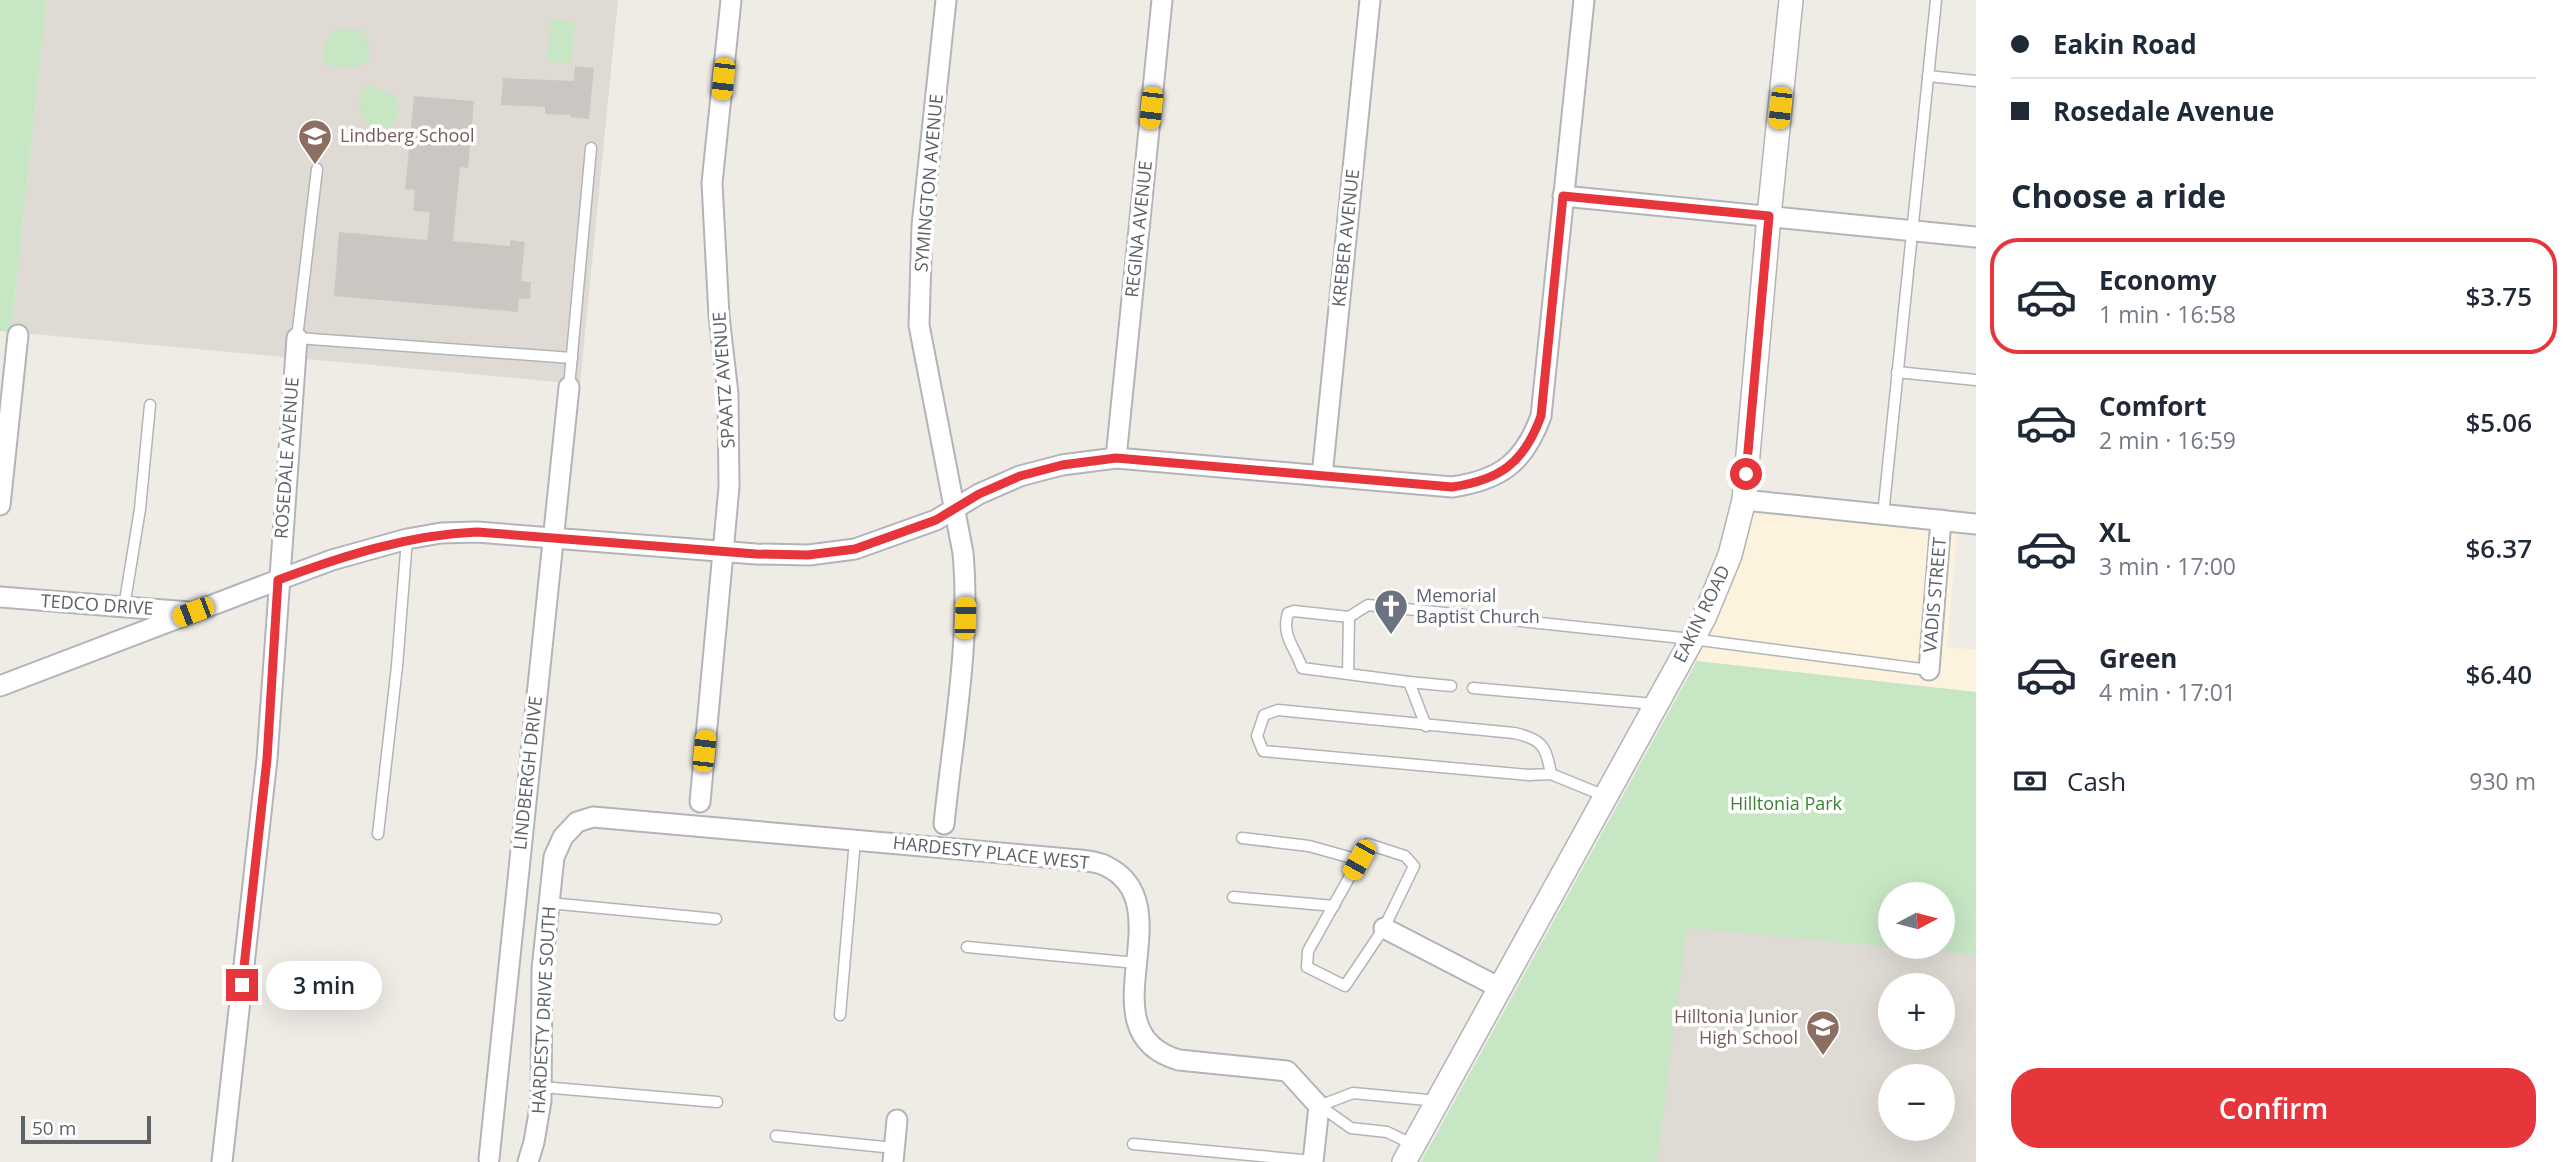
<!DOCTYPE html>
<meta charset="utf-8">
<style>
:root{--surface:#fff;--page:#f2f2f3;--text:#1f2937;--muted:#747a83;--line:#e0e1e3;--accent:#e6353b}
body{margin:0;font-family:"Open Sans",sans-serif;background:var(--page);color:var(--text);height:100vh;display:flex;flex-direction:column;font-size:26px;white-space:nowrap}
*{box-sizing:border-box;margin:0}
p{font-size:23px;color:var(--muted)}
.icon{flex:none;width:38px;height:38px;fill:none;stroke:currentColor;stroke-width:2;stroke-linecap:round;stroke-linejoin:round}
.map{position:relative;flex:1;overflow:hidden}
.panel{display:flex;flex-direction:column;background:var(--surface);width:595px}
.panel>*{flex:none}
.top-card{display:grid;align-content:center;height:154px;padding:0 35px;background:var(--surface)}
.needle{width:46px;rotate:83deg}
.buttons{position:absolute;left:1878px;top:882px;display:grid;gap:14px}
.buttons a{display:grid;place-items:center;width:77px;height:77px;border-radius:50%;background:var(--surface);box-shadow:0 7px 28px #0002;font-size:35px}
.scale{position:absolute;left:21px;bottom:18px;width:130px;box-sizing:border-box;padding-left:7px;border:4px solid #5d6266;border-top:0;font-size:19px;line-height:24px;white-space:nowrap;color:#5d6266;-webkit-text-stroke:5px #fff;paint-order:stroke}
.end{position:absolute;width:32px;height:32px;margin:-16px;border:9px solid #e6353b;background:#fff;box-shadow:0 0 0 4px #fff}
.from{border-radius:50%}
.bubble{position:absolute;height:49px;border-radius:24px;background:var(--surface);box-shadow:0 7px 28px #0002;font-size:23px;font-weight:600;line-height:49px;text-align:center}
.car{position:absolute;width:21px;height:42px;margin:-21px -10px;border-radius:9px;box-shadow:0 0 5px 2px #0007;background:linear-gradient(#f5c518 24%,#345 0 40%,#f5c518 0 76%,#345 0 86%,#f5c518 0)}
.top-card b{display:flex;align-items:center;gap:24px;height:66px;font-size:26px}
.top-card b+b{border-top:2px solid var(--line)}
.top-card i{width:18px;height:18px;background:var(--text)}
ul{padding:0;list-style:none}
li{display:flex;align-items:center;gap:21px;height:116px;margin:0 14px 10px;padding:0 21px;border:4px solid transparent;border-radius:28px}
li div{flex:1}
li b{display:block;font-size:26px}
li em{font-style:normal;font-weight:600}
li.active{border-color:var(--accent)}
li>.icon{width:63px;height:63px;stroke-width:1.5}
h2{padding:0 35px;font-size:32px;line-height:84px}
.pay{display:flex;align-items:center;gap:18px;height:77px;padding:0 35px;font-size:26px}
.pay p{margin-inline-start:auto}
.action{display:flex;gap:14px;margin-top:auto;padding:14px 35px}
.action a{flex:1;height:80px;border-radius:28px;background:var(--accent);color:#fff;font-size:28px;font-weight:600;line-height:80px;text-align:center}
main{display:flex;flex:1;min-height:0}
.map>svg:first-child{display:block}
</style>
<main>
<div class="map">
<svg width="1976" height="1162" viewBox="0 0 1976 1162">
<rect width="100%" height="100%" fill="#efece6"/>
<path fill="#fdf2dd" d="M 1743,506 L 1957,534 L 1947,647 L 1976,650 L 1976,692 L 1697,661 L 1702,627 Z"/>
<g fill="#dfdbd4" fill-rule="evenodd">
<path d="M 47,0 L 618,0 L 580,384 L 11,332 Z"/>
<path d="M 1686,927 L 1976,955 L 1976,1162 L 1657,1162 ZM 1890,985 L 1942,985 L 1942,1038 L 1890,1038 ZM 1890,1076 L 1942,1076 L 1942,1129 L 1890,1129 Z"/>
</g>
<g fill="#c7e6c3" fill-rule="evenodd">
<path d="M 0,0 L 47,0 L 11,332 L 0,331 Z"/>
<path d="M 551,19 L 575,22 L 571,63 L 547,61 Z"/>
<path d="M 336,29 L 360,29 L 370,43 L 369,58 L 356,68 L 327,66 C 318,51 326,41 336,29 Z"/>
<path d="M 372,85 C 380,93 389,91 397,98 C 400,111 400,118 390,127 C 365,129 353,113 362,89 Z"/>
<path d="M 1697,661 L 1976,692 L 1976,955 L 1687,928 L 1657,1162 L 1421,1162 ZM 1890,894 L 1942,894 L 1942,947 L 1890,947 Z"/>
</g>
<g fill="#cac7c3">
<path d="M 575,66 L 594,68 L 589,119 L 570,117 L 571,115 L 545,114 L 545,107 L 501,105 L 503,78 L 574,81 Z"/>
<path d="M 414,96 L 474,101 L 468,168 L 460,167 L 453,241 L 510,246 L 510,240 L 525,242 L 521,281 L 531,282 L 530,299 L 519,298 L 518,312 L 334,296 L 339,232 L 427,240 L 430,212 L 413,211 L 415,190 L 405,189 Z"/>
</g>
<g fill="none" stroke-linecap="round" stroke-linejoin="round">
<g stroke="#b1b4b8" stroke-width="13">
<g id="service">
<path d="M 1928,76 L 1976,81"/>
<path d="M 317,169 L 297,338 L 572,358"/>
<path d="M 1897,372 L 1976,380"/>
<path d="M 569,387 L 591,148"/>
<path d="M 1883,515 L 1936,0"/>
<path d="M 124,607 L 140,509 L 150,405"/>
<path d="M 1349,617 L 1368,605 L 1692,639 L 1929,670"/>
<path d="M 1348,674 L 1349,617 L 1294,611 L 1288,613 C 1281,636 1295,647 1302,668 L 1409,682 L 1426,726"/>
<path d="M 1409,682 L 1451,686"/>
<path d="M 1473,688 L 1654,704"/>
<path d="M 1551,774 C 1546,746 1542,739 1514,733 L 1278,710 L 1264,715 L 1257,736 L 1263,751 L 1529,775 L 1551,774 L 1605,796"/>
<path d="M 378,834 L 397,666 L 407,539"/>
<path d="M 1242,838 L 1309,846 L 1359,860"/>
<path d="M 1368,844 L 1405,856 L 1414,866 L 1384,928 L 1345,986 L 1307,967 L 1308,951 Z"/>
<path d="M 1233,897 L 1334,906"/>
<path d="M 549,903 L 716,919"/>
<path d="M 967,947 L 1136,963"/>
<path d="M 840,1015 L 855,840"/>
<path d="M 542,1087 L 717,1102"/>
<path d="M 1319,1106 L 1353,1093 L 1438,1101"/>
<path d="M 1320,1106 L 1351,1128 L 1387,1132 L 1414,1145"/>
<path d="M 776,1136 L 894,1148"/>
<path d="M 1133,1144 L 1313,1161"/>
</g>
</g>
<g stroke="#b1b4b8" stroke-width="23">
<g id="minor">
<path d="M 1563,196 L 1976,237"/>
<path d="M 1116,458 L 1162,0"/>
<path d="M 1322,476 L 1370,0"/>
<path d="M 1744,500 L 1976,524"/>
<path d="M 0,505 L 18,335"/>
<path d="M 0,597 L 189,612"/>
<path d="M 1929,670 L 1941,520"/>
<path d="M 0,686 L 278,580 L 332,560 L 407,539 L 441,533 L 477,532 L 756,554 L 809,555 L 855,549 L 936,520 L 979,494 L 1020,476 L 1062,465 L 1116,458 L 1452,487 C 1500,480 1524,463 1541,416 L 1584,0"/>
<path d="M 700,802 L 729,487 L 728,394 L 719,316 L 712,183 L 731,0"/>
<path d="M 944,824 C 953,735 971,641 963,553 L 919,325 L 922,226 L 946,0"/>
<path d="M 1384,928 L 1500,988"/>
<path d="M 489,1159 L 569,387"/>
<path d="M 222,1162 L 267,759 L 297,338"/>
<path d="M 528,1162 L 534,1142 L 541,1101 L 542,969 L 554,857 L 563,837 L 577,822 L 593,817 L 1080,860 C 1088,861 1099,862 1106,866 C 1187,905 1081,1032 1179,1060 L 1287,1071 L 1319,1106 L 1313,1162"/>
<path d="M 893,1162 L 897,1120"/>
</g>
</g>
<g stroke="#b1b4b8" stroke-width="26">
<path id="tertiary" d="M 1404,1162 L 1704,618 L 1730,555 L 1744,500 L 1769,216 L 1791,0"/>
</g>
<use href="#service" stroke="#fff" stroke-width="10"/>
<use href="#minor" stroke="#fff" stroke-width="19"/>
<use href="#tertiary" stroke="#fff" stroke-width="23"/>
</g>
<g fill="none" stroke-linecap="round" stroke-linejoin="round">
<path stroke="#e6353b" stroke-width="9" d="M 242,985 L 267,759 L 278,580 C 343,556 407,535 477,532 L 756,554 L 808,555 L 855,549 L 936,520 L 979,494 L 1020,476 L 1062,465 L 1116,458 L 1452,487 C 1500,480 1524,463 1541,416 L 1563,196 L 1769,216 L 1746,474"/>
</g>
<defs>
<g id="school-pin" transform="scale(1.75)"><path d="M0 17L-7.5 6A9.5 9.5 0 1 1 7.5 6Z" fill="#8d6e63" stroke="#fff"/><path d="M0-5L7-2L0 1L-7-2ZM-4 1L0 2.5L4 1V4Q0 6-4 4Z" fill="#fff"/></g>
<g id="church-pin" transform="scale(1.75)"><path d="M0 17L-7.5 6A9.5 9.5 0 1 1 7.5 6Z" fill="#6b7280" stroke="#fff"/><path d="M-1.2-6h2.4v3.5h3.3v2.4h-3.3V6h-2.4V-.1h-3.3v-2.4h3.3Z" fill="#fff"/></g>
</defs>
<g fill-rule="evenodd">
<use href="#school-pin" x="315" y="136"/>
<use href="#church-pin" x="1391" y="606"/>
<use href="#school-pin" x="1823" y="1027"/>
</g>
<g text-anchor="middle" stroke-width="7" stroke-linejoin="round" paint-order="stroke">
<g font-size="18" fill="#785e54" stroke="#fff" text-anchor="start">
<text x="340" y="142">Lindberg School</text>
<text x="1798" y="1023" text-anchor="end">Hilltonia Junior<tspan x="1798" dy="21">High School</tspan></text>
</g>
<g font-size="18" fill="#5d6266" stroke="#fff">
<text transform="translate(929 183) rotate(-85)" y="6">SYMINGTON AVENUE</text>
<text transform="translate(1139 229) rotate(-84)" y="6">REGINA AVENUE</text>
<text transform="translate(1346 238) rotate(-84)" y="6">KREBER AVENUE</text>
<text transform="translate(724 380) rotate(-94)" y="6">SPAATZ AVENUE</text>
<text transform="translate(287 458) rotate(-86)" y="6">ROSEDALE AVENUE</text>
<text transform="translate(1935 595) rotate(-85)" y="6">VADIS STREET</text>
<text transform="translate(97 605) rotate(4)" y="6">TEDCO DRIVE</text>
<text transform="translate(1702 614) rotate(-64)" y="6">EAKIN ROAD</text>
<text transform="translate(528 773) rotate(-84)" y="6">LINDBERGH DRIVE</text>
<text transform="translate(991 853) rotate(6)" y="6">HARDESTY PLACE WEST</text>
<text transform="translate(544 1010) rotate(-87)" y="6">HARDESTY DRIVE SOUTH</text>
</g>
<g font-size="18" fill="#5b616d" stroke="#fff" text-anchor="start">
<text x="1416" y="602">Memorial<tspan x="1416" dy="21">Baptist Church</tspan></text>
</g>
<g font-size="18" fill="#3c8437" stroke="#fff">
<text x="1786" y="810">Hilltonia Park</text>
</g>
</g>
</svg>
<div class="buttons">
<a><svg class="needle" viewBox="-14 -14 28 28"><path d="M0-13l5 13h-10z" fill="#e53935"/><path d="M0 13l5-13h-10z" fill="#747a83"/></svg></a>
<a>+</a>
<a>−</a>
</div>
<div class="scale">50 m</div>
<i class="end from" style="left:1746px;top:474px"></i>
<i class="end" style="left:242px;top:985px"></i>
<div class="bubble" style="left:266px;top:961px;width:116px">3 min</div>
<i class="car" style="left:723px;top:79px;rotate:186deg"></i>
<i class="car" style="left:1151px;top:108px;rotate:186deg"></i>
<i class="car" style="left:1780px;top:108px;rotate:186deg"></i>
<i class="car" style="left:193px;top:612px;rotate:249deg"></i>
<i class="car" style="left:965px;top:618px;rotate:2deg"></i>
<i class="car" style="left:704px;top:751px;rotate:6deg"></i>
<i class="car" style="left:1359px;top:860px;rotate:209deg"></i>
</div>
<section class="panel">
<div class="top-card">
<b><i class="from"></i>Eakin Road</b>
<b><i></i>Rosedale Avenue</b>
</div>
<h2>Choose a ride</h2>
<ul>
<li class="active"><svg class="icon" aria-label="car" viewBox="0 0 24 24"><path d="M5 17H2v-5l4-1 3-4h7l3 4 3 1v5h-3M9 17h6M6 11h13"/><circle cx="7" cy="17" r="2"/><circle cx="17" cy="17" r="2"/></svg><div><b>Economy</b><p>1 min · 16:58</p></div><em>$3.75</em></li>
<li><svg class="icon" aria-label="car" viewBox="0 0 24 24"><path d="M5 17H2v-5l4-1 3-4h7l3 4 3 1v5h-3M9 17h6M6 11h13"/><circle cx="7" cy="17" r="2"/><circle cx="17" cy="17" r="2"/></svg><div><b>Comfort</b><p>2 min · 16:59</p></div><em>$5.06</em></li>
<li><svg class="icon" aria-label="car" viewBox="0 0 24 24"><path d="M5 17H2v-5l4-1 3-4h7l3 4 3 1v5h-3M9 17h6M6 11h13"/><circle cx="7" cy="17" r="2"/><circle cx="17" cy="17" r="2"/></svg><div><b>XL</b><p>3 min · 17:00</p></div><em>$6.37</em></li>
<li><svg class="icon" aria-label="car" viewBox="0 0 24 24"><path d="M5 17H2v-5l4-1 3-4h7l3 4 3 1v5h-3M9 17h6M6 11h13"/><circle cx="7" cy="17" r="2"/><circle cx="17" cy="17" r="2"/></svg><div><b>Green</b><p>4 min · 17:01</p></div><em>$6.40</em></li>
</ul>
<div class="pay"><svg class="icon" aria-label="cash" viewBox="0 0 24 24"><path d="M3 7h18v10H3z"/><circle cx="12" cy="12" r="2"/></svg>Cash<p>930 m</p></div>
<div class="action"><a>Confirm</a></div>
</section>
</main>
